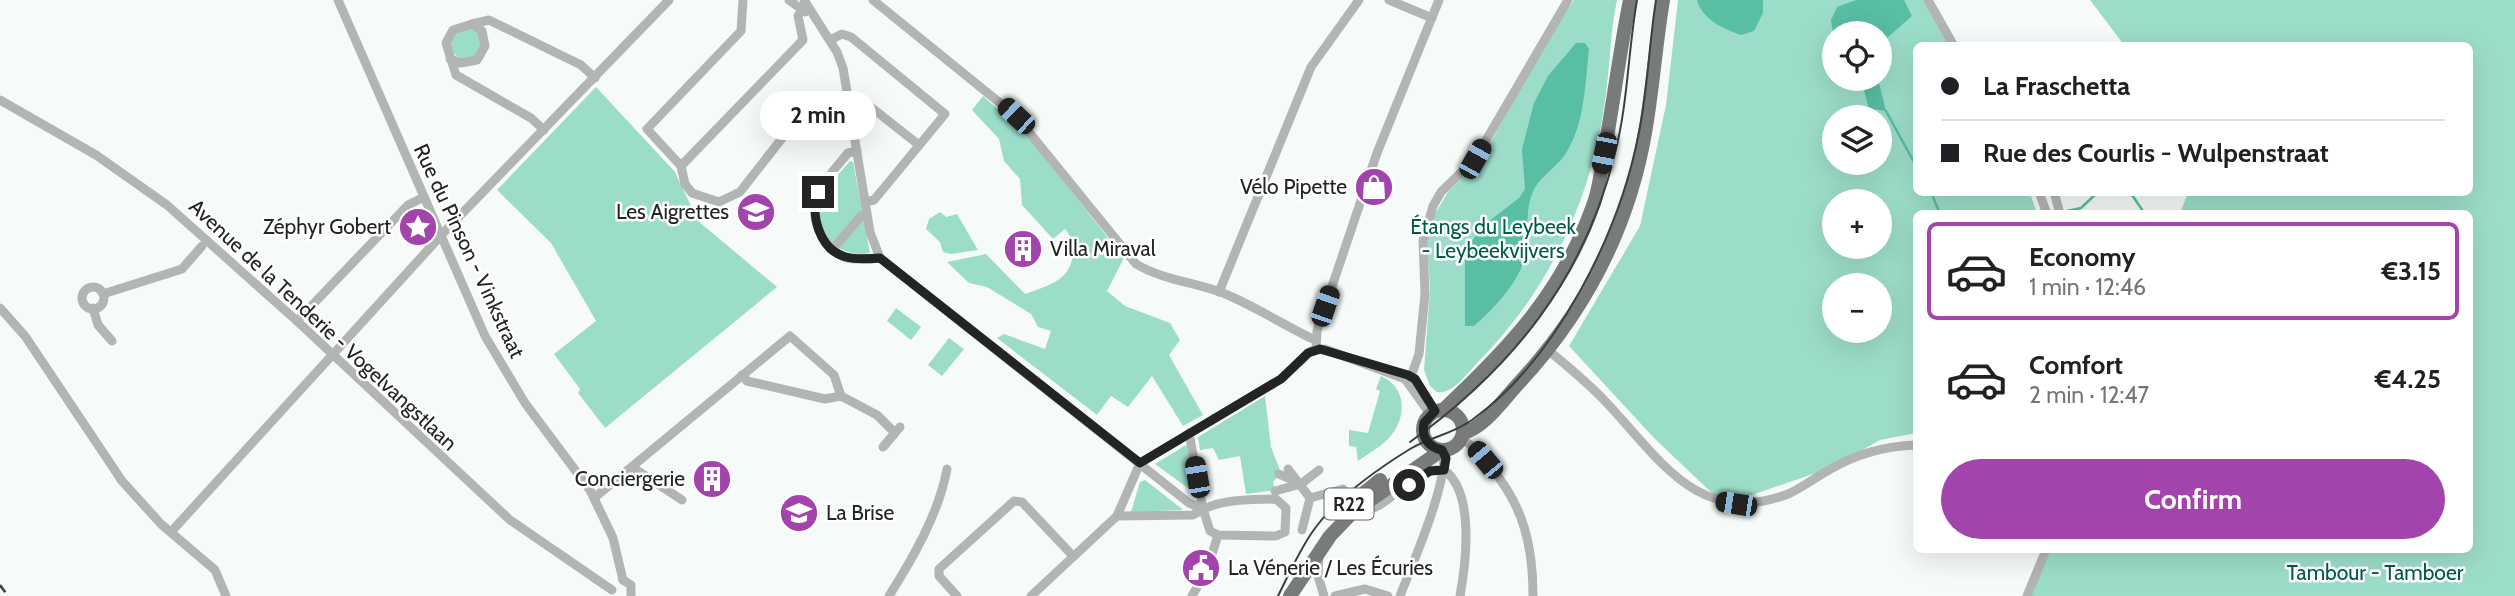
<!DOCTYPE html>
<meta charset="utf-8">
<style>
:root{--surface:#fff;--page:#f2f2f2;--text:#202124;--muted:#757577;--line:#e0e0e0;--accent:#a344ac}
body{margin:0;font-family:Cabin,sans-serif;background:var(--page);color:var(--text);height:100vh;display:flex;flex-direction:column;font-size:26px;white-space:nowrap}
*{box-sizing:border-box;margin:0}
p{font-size:23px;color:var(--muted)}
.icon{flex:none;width:38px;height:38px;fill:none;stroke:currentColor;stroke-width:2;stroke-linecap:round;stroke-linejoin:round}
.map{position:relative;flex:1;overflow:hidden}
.panel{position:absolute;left:1913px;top:210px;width:560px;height:343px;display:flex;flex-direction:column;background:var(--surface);border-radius:10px;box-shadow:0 7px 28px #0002}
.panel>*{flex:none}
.top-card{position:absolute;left:1913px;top:42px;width:560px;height:154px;border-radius:10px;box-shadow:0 7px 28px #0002;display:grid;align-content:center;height:154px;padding:0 28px;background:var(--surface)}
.buttons{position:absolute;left:1822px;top:21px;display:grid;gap:14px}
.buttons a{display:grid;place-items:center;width:70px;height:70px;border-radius:50%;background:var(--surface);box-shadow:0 7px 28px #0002;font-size:35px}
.end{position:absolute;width:32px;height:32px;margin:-16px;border:9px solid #232424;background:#fff;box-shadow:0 0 0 4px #fff}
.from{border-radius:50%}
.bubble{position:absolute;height:49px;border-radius:24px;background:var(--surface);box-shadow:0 7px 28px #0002;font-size:23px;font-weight:700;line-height:49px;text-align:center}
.car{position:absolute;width:21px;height:42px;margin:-21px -10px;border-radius:9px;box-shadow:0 0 5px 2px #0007;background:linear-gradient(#222 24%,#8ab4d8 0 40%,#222 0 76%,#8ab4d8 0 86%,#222 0)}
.top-card b{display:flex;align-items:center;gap:24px;height:66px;font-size:26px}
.top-card b+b{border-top:2px solid var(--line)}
.top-card i{width:18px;height:18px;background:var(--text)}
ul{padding:12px 0 0;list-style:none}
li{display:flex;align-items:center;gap:21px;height:98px;margin:0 14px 10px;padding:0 14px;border:4px solid transparent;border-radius:10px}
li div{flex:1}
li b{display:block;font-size:26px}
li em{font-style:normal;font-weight:700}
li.on{border-color:var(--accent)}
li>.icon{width:63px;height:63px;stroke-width:1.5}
.primary-button{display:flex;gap:14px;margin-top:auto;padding:14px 28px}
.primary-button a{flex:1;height:80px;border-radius:42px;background:var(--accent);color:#fff;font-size:28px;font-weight:700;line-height:80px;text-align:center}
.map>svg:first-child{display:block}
</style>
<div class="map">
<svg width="2515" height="596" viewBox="0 0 2515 596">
<rect width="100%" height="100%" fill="#f6fbf9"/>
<g fill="#9cddc9" fill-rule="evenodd">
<path d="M 1574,0 L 1617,0 C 1610,33 1610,68 1605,101 C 1592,199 1548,292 1478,362 C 1468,372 1453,395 1437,392 L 1430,386 L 1424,370 L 1430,289 L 1427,243 L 1433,217 L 1448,192 L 1482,158 L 1545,43 Z"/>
<path d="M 1678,0 L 1924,0 L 1951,45 L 1916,46 L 1916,192 L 2030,193 L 2037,213 L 1916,214 L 1916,433 L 1880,440 L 1831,468 L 1737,500 L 1714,495 L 1654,438 L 1569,346 L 1640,226 L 1666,105 ZM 1834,33 L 1880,33 L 1880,79 L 1834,79 ZM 1834,117 L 1880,117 L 1880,163 L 1834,163 ZM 1834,201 L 1880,201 L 1880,247 L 1834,247 ZM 1834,285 L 1880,285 L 1880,331 L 1834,331 Z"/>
<path d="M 2090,0 L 2515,0 L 2515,596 L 2025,596 L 2047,550 L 2469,550 L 2469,214 L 2180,213 L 2188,193 L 2469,192 L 2469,46 L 2124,45 Z"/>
<circle cx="467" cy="44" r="16"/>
<path d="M 596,87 L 675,172 L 698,221 L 777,287 L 605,428 L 578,393 L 580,389 L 554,354 L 596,321 L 551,243 L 497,190 Z"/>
<path d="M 983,96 L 1026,134 L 1124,258 L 1107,291 L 1125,306 L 1170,323 L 1180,340 L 1169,355 L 1203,415 L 1183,426 L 1152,376 L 1128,407 L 1111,396 L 1097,415 L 997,338 L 1004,334 L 1045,349 L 1051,331 L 1038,327 L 1031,314 L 987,287 L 969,283 L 947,262 L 986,254 L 1025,294 C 1036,290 1049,286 1058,280 C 1075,269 1078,244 1065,229 L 1053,239 L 1022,205 L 1020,179 L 1004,161 L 999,139 L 972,110 Z"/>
<path d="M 850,161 L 853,162 L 870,253 C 839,260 813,232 821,201 C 825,187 841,172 850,161 Z"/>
<path d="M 940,212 L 946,217 L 957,214 L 978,250 L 951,254 L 943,252 L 940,242 L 926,229 L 929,219 Z"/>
<path d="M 896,308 L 921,327 L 911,340 L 887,321 Z"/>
<path d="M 949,338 L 964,349 L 942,376 L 928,365 Z"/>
<path d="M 1381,376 C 1406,387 1408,416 1390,437 C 1382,446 1369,453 1358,461 L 1356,447 L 1349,446 L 1349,430 L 1368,433 L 1380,391 L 1376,389 Z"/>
<path d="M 1265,396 L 1271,447 L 1281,473 L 1273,482 L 1275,490 L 1246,494 L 1240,456 L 1219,460 L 1213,448 L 1200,450 L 1198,437 Z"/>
<path d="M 1186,445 L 1187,447 L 1196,494 L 1155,464 Z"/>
<path d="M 1145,480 L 1182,509 L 1182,510 L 1131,512 L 1140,482 Z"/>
</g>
<g fill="#58bea4">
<path d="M 1697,0 L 1763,0 L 1763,13 L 1754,31 L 1741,35 C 1723,29 1702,19 1697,0 Z"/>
<path d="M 1856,0 L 1904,0 L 1912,16 L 1880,44 L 1880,33 L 1834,33 L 1834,40 L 1831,20 L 1837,7 Z"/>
<path d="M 1576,43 L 1585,43 L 1589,49 C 1585,83 1585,123 1566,153 C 1557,168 1538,177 1532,194 C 1525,212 1529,228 1527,247 C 1524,277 1496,307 1474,326 L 1465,326 L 1465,261 L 1472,241 L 1483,226 L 1519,198 L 1525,189 L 1522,149 L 1534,103 L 1548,76 Z"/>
<path d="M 1861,79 L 1878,79 L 1886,111 L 1869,109 Z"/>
</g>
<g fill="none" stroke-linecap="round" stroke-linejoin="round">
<g stroke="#58bea4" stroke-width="2.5">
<path d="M 1886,111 L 1916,166"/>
<path d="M 1931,192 L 1940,214"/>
<path d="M 2130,192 L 2145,214"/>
<path d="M 2067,211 L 2081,208 L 2098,192"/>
</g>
<g stroke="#b3b5b4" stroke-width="9">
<path d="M 338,0 L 485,336 L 525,403 L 590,490 L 613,538 L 623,580"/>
<path d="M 743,0 L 741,31 L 647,129 L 681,166 L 685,184 L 692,193 L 719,202 L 740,192 L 801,114 L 850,107"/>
<path d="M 789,0 L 805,12"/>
<path d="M 804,0 L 837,52 L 843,68 L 870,232 L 880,258 L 1189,503 L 1203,509"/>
<path d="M 873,0 L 1016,116 L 1136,264 C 1163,280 1194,282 1223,293 C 1255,306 1283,325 1315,340"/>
<path d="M 1389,0 L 1432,18"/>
<path d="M 1928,0 L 1954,46"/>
<path d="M 472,24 L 489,20 L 581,65 L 595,78"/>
<path d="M 830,40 L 842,34 L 851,37 L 945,114 L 874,200 L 865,202"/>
<path d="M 450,59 L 461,63 L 477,60 L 485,46 L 482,31 L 472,24 L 453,30 L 446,43 L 456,75 L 531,118 L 544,130"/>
<path d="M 848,98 L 858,97 L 919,145"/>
<path d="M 0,100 L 96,155 L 167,205 L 297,321 L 510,520 L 612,590"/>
<path d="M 857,151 L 848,153 C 838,165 825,179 818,193 C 807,215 823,251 847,258 C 857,260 869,259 880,258"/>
<path d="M 681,166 L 803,40 L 798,16 L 806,3"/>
<path d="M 2039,192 L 2047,214"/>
<path d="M 2054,192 L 2060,214"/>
<path d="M 833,249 L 861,216 L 867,215"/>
<circle cx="93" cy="298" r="11"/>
<path d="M 1219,292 L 1311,67 L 1359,0"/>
<path d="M 103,294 L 182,269 L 202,246"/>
<path d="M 0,308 L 25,336 L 122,481 L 161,524 L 215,570 L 226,596"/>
<path d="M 93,308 L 98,325 L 112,341"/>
<path d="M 297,321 L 408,205 L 424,197"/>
<path d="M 1316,349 L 1317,331 L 1377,153 L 1439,0"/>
<path d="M 1548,350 C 1567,366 1587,382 1604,400 C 1658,456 1697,529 1788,494 C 1802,488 1816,477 1829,470 C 1856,454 1885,446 1916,445"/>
<path d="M 742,375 L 747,381 L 825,399 L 841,396 L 877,415 L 894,432"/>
<path d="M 1408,375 L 1415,379 L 1435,411"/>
<path d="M 1409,382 L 1419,354 L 1425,294 L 1423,241 L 1433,206 L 1441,192 L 1475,159 L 1568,0"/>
<path d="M 1461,438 C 1474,446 1482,457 1492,469 C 1524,507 1533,547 1533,596"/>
<path d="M 883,447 L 900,427"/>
<path d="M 1140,463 L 1281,379 L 1311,351 L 1325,349 L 1405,379 L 1430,414"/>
<path d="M 632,467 L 682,500"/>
<path d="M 1288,469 L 1310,498 L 1302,530"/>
<path d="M 1444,470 C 1475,492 1466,563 1460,596"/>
<path d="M 1279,474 L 1301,484 L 1319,470"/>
<path d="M 1275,491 L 1301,484"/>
<path d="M 594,498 L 790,336 L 834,375 L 841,396"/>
<path d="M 1310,498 L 1343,489"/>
<path d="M 1357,512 C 1390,512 1412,465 1444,470"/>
<path d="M 1117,516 L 1193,515 C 1218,498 1247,500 1276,499 L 1286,508 L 1285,532 L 1276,536 L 1218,535 L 1210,531 L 1203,509 L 1189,433"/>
<path d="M 171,532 L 447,229 L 669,0"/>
<path d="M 1319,556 L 1318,576 L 1324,596"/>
<path d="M 623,580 L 631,585 L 631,596"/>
<path d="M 889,596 C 913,558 939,513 947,469"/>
<path d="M 957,596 L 939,576 L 939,569 L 1014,501 L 1022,502 L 1073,556"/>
<path d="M 1031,596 L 1117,516 L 1140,463"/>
<path d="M 1192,596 L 1207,570 L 1218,535"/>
<path d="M 1335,596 L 1365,589 L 1388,596"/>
<path d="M 1400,596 C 1411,567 1452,475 1442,450"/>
<path d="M 2027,596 L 2046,550"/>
</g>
<g stroke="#787b7a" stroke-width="14">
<circle cx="1443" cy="430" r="20"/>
<path d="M 1443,410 C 1510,347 1564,291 1595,200 C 1600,184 1602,165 1605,148 C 1614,99 1620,49 1630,0"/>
<path d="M 1463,433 C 1484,428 1503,400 1518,384 C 1585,312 1630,225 1646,127 C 1653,85 1656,42 1663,0"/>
<path d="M 1344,509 L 1380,480"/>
<path d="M 1290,596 L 1330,536 L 1353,512 L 1442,450"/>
</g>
<g stroke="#3e3f3f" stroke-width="2">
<path d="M 1410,442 C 1513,368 1585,278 1615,153 C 1628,103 1628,51 1637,0"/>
<path d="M 1278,596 C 1289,574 1299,551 1313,531 C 1336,498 1376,470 1410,449 C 1430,437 1453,434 1472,420 C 1557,359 1620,232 1639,132 C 1648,88 1649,44 1656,0"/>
</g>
<path stroke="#3e3f3f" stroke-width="2.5" stroke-dasharray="9 9" stroke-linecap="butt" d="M 0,585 L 8,596"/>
</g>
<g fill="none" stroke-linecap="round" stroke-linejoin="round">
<path stroke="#232424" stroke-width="9" d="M 818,192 C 810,214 819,250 846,257 C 857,260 869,259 880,258 L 1140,463 L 1281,379 L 1308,353 L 1320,349 L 1408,375 L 1415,379 L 1435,411 L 1424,423 C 1421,437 1428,447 1442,450 L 1446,458 L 1444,470 L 1430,471 L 1409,485"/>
</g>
<defs>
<g id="shop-disc" transform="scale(2.0125)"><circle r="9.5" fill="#a344ac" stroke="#fff"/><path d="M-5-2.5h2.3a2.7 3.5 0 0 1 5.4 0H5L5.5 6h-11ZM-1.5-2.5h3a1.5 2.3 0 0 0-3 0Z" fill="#fff"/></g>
<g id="school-disc" transform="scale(2.0125)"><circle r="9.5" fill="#a344ac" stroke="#fff"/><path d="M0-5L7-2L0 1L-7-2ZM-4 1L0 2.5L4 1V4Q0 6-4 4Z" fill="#fff"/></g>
<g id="sight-disc" transform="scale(2.0125)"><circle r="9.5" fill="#a344ac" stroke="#fff"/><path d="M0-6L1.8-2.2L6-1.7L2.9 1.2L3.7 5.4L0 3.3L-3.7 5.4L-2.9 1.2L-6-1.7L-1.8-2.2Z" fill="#fff"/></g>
<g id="building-disc" transform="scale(2.0125)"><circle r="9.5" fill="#a344ac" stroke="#fff"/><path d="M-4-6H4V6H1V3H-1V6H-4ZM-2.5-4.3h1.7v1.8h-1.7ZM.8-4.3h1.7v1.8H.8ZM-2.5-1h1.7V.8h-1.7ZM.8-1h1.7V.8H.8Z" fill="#fff"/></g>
<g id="civic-disc" transform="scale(2.0125)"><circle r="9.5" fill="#a344ac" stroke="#fff"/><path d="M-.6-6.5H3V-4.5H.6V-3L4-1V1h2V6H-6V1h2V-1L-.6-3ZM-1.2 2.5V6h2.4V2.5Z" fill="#fff"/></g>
</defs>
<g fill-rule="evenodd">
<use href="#shop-disc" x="1374" y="187"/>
<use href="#school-disc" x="756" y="212"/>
<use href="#sight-disc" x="418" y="227"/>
<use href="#building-disc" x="1023" y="249"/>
<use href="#building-disc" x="712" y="479"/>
<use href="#school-disc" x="799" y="513"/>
<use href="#civic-disc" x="1201" y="568"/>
</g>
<g text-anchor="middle" stroke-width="5" stroke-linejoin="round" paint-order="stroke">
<rect fill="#fff" stroke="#656666" stroke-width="2" x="1324.5" y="488.5" width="49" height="31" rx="5"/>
<g font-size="19" font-weight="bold" fill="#232424">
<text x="1349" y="511">R22</text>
</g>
<g font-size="21" fill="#232424" stroke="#fff" text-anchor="end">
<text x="1347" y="194">Vélo Pipette</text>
<text x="729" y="219">Les Aigrettes</text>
<text x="391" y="234">Zéphyr Gobert</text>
<text x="1050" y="256" text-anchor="start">Villa Miraval</text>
<text x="685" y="486">Conciergerie</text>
<text x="826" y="520" text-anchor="start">La Brise</text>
<text x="1228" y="575" text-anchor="start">La Vénerie / Les Écuries</text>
</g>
<g font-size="21" fill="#005b4a" stroke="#fff">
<text x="1493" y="234">Étangs du Leybeek<tspan x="1493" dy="24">- Leybeekvijvers</tspan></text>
<text x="2375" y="580">Tambour - Tamboer</text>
</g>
<g font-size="21" fill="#232424" stroke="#fff">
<text transform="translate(469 251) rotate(65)" y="7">Rue du Pinson - Vinkstraat</text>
<text transform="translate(323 325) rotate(43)" y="7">Avenue de la Tenderie - Vogelvangstlaan</text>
</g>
</g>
</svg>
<div class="buttons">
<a><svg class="icon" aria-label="locate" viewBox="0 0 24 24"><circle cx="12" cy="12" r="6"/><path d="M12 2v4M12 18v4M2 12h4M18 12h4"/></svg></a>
<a><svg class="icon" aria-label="layers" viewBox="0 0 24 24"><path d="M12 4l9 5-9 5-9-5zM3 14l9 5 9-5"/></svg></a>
<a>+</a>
<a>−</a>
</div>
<i class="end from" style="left:1409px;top:485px"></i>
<i class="end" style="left:818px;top:192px"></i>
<div class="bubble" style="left:760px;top:91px;width:116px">2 min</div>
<i class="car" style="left:1016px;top:116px;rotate:313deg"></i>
<i class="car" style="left:1604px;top:153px;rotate:191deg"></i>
<i class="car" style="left:1475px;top:159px;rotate:29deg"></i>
<i class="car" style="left:1325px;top:306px;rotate:19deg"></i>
<i class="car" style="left:1485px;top:460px;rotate:320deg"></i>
<i class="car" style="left:1197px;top:477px;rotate:350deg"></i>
<i class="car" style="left:1736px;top:504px;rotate:279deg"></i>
<div class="top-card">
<b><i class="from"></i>La Fraschetta</b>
<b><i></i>Rue des Courlis - Wulpenstraat</b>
</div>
<section class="panel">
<ul>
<li class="on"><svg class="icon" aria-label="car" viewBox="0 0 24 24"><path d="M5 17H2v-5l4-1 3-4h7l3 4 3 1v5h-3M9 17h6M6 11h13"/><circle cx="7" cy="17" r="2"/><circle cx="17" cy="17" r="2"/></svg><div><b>Economy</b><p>1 min · 12:46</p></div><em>€3.15</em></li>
<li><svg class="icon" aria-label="car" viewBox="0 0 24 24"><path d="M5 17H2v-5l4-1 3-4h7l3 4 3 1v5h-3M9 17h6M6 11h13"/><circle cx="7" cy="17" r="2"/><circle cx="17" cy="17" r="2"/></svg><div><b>Comfort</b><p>2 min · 12:47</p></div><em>€4.25</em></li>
</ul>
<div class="primary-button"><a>Confirm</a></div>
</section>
</div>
